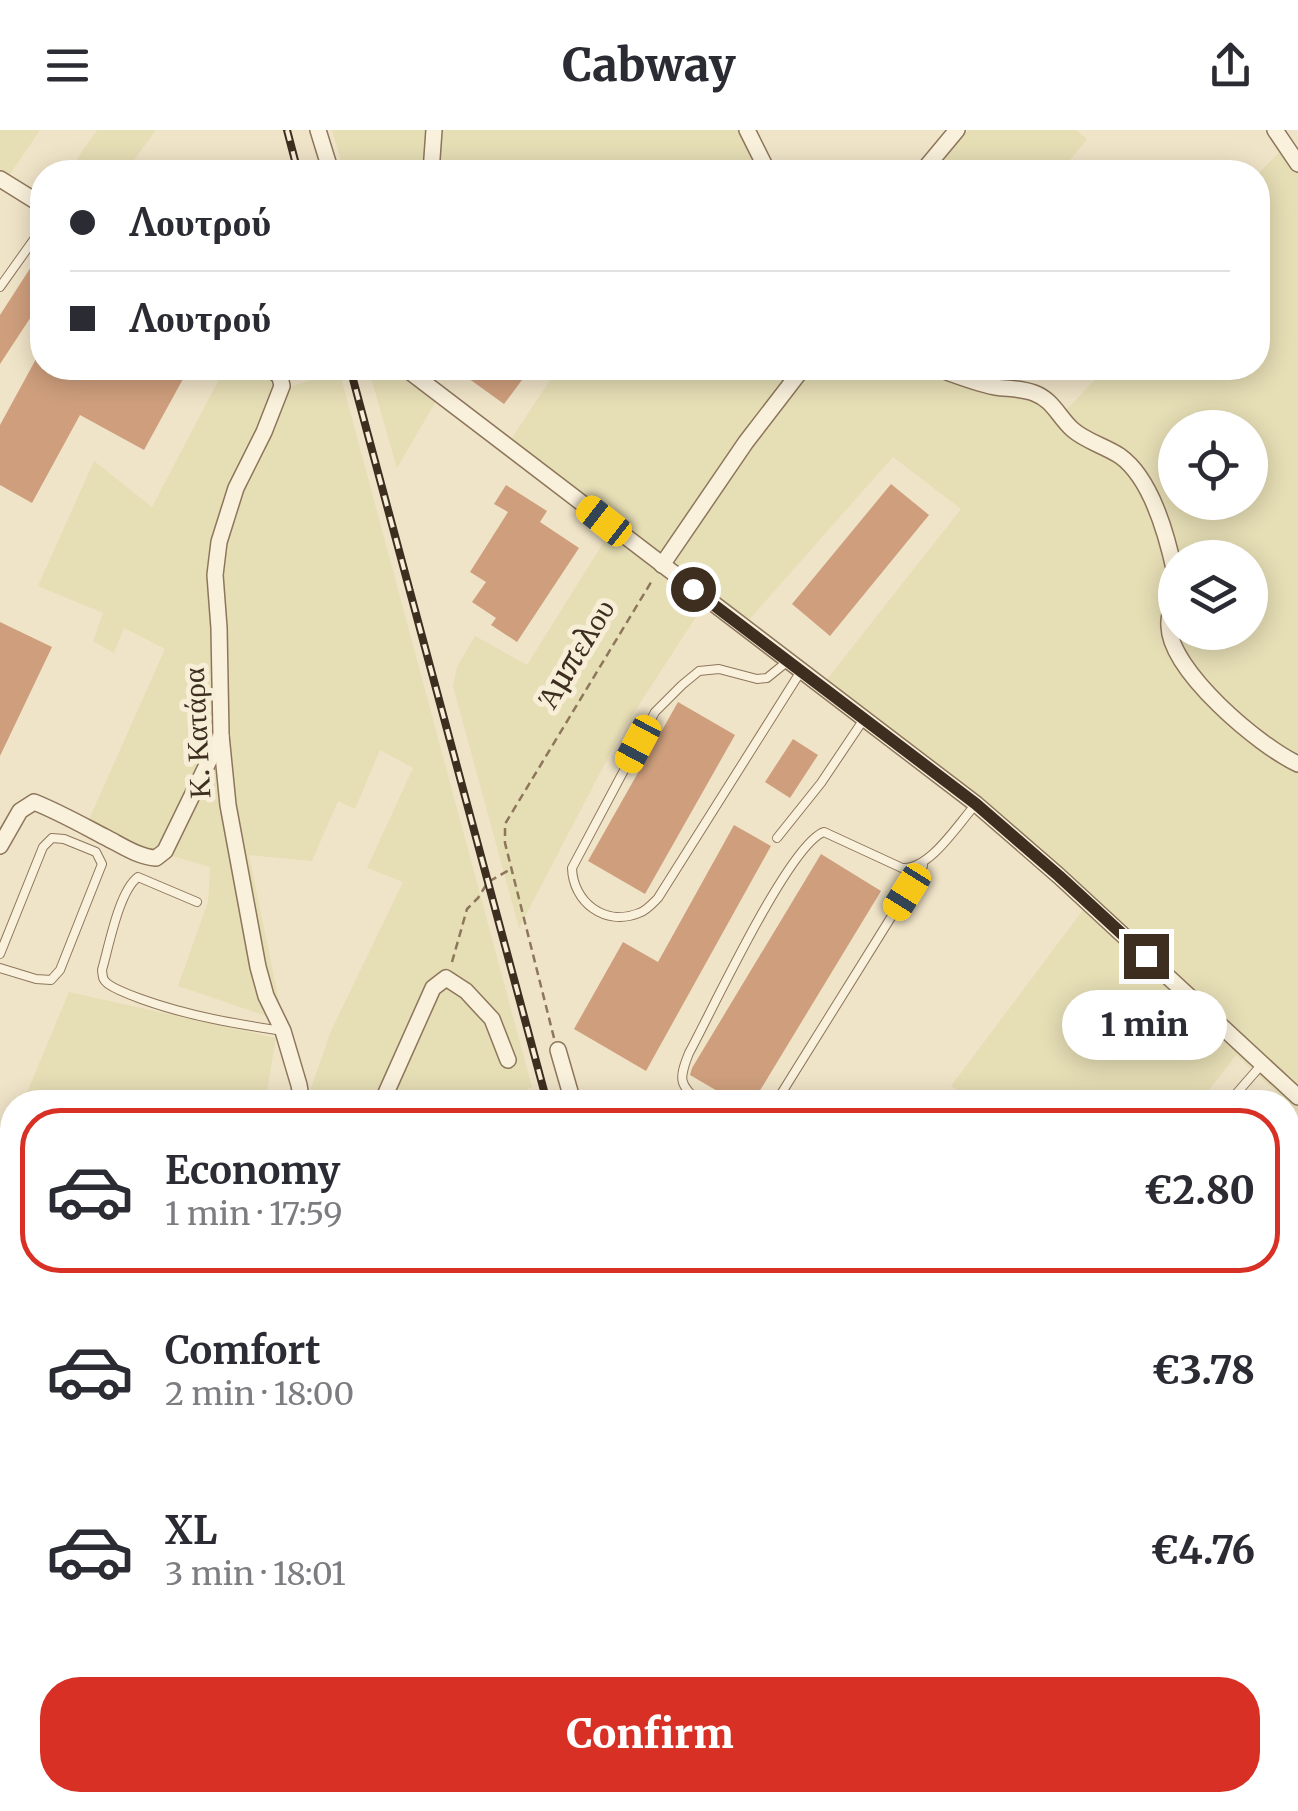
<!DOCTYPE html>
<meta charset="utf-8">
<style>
:root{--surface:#fff;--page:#f2f2f3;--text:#2b2b33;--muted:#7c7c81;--line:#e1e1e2;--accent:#d93025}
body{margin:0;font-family:Merriweather,serif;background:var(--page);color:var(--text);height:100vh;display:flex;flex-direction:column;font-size:38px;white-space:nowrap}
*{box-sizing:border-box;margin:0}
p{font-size:32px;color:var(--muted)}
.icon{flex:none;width:55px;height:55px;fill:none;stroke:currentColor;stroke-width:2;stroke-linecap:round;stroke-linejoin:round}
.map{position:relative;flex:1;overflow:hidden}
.drawer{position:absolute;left:0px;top:960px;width:1300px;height:722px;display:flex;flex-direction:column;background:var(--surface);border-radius:40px 40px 0 0;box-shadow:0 5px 25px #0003}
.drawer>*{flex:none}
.banner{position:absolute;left:30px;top:30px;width:1240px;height:220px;border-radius:40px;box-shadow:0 5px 25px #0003;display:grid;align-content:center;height:220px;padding:0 40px;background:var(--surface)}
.buttons{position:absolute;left:1158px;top:280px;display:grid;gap:20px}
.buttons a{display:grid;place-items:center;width:110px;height:110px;border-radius:50%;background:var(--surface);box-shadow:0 5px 25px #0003;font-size:50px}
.end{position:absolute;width:45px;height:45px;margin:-22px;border:12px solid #3d2e20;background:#fff;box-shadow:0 0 0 5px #fff}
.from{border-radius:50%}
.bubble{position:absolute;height:70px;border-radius:35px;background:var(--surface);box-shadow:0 5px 25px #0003;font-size:32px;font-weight:800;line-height:70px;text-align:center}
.car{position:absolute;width:30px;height:60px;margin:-30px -15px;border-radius:12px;box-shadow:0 0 8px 2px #0007;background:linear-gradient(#f5c518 24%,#345 0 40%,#f5c518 0 76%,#345 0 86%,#f5c518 0)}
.banner b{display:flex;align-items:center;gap:35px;height:95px;font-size:38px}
.banner b+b{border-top:2px solid var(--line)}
.banner i{width:25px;height:25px;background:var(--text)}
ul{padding:18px 0 0;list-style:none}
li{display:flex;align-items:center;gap:30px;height:165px;margin:0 20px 15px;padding:0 20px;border:5px solid transparent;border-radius:40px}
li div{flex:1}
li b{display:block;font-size:38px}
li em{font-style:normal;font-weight:800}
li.selected{border-color:var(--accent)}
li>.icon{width:90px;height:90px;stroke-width:1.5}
.cta{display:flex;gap:20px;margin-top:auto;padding:20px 40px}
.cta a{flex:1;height:115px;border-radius:40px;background:var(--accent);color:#fff;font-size:40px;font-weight:800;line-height:115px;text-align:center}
header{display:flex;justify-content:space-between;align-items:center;height:130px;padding:0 40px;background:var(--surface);font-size:45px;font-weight:800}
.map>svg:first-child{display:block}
</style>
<header><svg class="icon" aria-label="menu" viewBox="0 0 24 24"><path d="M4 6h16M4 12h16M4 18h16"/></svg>Cabway<svg class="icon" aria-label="share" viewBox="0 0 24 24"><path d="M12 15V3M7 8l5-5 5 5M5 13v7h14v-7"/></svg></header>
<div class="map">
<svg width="1298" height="1681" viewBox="0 0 1298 1681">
<rect width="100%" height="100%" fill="#f0e4c8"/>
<g fill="#e6deb5" fill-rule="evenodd">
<path d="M 0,0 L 40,0 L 0,59 Z"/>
<path d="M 97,0 L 156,0 L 125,42 L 68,42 Z"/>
<path d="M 332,0 L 742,0 L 762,42 L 344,42 Z"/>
<path d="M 968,0 L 1076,0 L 1087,9 L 1060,42 L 940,42 L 936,39 Z"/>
<path d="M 1281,20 L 1298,42 L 1298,982 L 1236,925 L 1200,972 L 962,972 L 966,965 L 951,956 L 1083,780 L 984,690 L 817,562 L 961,379 L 893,327 L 738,502 L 703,476 L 622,601 L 519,798 L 453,556 L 457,537 L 475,506 L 527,535 L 610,402 L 502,323 L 558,238 L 953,238 L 983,247 L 1026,252 L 1050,266 L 1066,280 L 1106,238 L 1258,238 L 1258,44 ZM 1175,298 L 1250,298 L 1250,372 L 1175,372 ZM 1175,428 L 1250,428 L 1250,502 L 1175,502 Z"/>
<path d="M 225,238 L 248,238 L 290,257 L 339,240 L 532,957 L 510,969 L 508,972 L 294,972 L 293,960 L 310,961 L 331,901 L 403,752 L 367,738 L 413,638 L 380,620 L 355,679 L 338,671 L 312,731 L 249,725 L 281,881 L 269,887 L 178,856 L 208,772 L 210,737 L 128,713 L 87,694 L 165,519 L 124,498 L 114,523 L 93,511 L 103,483 L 38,456 L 94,331 L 152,377 Z"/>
<path d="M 373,238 L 391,238 L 436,271 L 397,338 L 370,244 Z"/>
<path d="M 69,862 L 276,908 L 265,972 L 23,972 Z"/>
<path d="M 1298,1549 L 1298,1673 L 1288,1666 L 1288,1566 Z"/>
<path d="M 755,1670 L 851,1670 L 845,1681 L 758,1681 Z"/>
</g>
<g fill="#cf9f7d">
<path d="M 42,120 L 42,170 L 0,234 L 0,185 Z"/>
<path d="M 42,218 L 42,238 L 189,238 L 144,320 L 80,285 L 32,373 L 0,355 L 0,295 Z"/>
<path d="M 454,238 L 531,238 L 504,274 Z"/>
<path d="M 891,354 L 929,385 L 830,506 L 792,474 Z"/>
<path d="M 506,355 L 547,381 L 540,392 L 579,418 L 517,512 L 491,495 L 496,488 L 472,472 L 486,452 L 470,442 L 508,382 L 494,374 Z"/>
<path d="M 0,492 L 52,517 L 0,626 Z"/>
<path d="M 678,572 L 735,605 L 645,764 L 588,731 Z"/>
<path d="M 793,609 L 818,625 L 790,668 L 765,652 Z"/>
<path d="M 734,695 L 771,716 L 646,941 L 574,899 L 623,812 L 658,832 Z"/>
<path d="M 821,724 L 881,761 L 753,972 L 736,972 L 690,945 L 692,938 Z"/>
</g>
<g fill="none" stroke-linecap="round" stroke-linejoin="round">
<g stroke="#8d765c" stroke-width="10">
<g id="service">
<path d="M 0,157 L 42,98"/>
<path d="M 788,531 L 767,548 L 757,549 L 719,539 L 699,541 L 682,555 L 655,582 L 572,738 C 573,772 605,797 639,783 C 646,781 653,773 658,768 L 801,541"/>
<path d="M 777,708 L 821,653 L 864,589"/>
<path d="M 197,772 L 138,747 C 119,761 109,816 102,840 C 103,847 102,849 108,854 C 118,861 133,866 144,870 C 189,886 236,894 283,901"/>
<path d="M 0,824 L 43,717 L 52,708 L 64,709 L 96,722 L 102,734 L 60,840 L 51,850 L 36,849 L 0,838"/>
<path d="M 700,972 C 678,955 679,948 689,923 C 711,883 789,714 824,702 L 902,738 C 930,740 958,694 976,674"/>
<path d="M 776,972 L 923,736"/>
<path d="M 1229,972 L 1263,933"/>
<path d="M 1288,1169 L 1298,1169"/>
</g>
</g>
<g stroke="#8d765c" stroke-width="18">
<g id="minor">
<path d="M 318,0 L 331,42"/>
<path d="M 747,0 L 768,42"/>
<path d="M 1275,0 L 1298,34"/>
<path d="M 431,42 L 434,0"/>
<path d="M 922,42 L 957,0"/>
<path d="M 0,49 L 42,75"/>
<path d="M 270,238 L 280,247 L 282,256 L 264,302 L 236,358 L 219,412 L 215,445 L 219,498 L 221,605 L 228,675 L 258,837 L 266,866 L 283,901 L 299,955 L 302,972"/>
<path d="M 405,238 L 976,674 L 1059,746 L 1298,967"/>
<path d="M 936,238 C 955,245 975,253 995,257 C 1008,259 1021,258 1034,263 C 1053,270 1058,286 1072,299 C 1085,311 1105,316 1120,326 C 1152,349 1167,406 1175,443"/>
<path d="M 662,435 L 746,312 L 803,238"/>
<path d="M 1175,466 C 1172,475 1168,486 1169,496 C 1170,541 1259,616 1298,634"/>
<path d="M 0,716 L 20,681 L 34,672 C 59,682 82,695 105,707 C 121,715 138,727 156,728 L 165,721 L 221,606"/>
<path d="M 558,920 L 573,972"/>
<path d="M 382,972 L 433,858 L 446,848 L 466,861 L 492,889 L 508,930"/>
<path d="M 0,1053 L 12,1055"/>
<path d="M 761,1670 L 764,1681"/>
<path d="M 127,1681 L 131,1670"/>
</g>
</g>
<g stroke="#8d765c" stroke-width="2.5" stroke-dasharray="8 5" stroke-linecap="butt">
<path d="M 452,832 L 467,779 L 478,768 L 488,752 L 511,739"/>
<path d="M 554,908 L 505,713 L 505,694 L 653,449"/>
<path d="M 1223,1670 L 1244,1681"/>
<path d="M 1127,1681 L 1134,1670"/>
</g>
<use href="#service" stroke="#faf1dc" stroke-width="8"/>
<use href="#minor" stroke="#faf1dc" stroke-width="15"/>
<g stroke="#3d2e20" stroke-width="8">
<g id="rail">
<path d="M 287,0 L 298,42"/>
<path d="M 350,238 L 547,972"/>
<path d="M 747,1670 L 750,1681"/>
</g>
</g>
<use href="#rail" stroke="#f7eed8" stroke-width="4" stroke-dasharray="11" stroke-linecap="butt"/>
</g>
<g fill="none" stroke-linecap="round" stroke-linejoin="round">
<path stroke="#3d2e20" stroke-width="12" d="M 693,459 L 976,674 L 1059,746 L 1146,826"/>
</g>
<g text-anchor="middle" stroke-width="10" stroke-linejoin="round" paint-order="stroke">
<g font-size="30" fill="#3d2e20" stroke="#f7eed8">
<text transform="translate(576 524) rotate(-59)" y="10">Άμπελου</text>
<text transform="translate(197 603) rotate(-93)" y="10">Κ. Κατάρα</text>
</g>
</g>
</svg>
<div class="buttons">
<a><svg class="icon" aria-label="locate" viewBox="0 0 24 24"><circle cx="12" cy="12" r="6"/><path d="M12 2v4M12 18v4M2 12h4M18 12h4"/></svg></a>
<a><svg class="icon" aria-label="layers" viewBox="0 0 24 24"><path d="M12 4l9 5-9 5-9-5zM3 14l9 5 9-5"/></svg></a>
</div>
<i class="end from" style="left:693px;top:459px"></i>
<i class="end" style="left:1146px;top:826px"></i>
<div class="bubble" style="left:1062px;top:860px;width:165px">1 min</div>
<i class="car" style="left:604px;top:391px;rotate:308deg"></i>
<i class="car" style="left:638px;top:614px;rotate:208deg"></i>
<i class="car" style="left:907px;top:762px;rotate:212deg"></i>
<div class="banner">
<b><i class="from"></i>Λουτρού</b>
<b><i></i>Λουτρού</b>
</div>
<section class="drawer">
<ul>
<li class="selected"><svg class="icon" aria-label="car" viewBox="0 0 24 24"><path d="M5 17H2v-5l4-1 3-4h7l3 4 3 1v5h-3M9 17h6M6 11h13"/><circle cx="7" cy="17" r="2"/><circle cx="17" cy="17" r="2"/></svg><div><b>Economy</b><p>1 min · 17:59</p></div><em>€2.80</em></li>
<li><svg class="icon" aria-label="car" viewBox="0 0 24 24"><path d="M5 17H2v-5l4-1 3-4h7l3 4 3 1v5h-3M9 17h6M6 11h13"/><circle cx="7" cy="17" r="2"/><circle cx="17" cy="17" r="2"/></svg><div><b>Comfort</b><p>2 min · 18:00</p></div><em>€3.78</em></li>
<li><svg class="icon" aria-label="car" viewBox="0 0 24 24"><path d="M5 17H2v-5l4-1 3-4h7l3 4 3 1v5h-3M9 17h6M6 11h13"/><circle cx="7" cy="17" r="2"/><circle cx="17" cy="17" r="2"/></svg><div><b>XL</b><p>3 min · 18:01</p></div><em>€4.76</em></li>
</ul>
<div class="cta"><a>Confirm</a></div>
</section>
</div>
